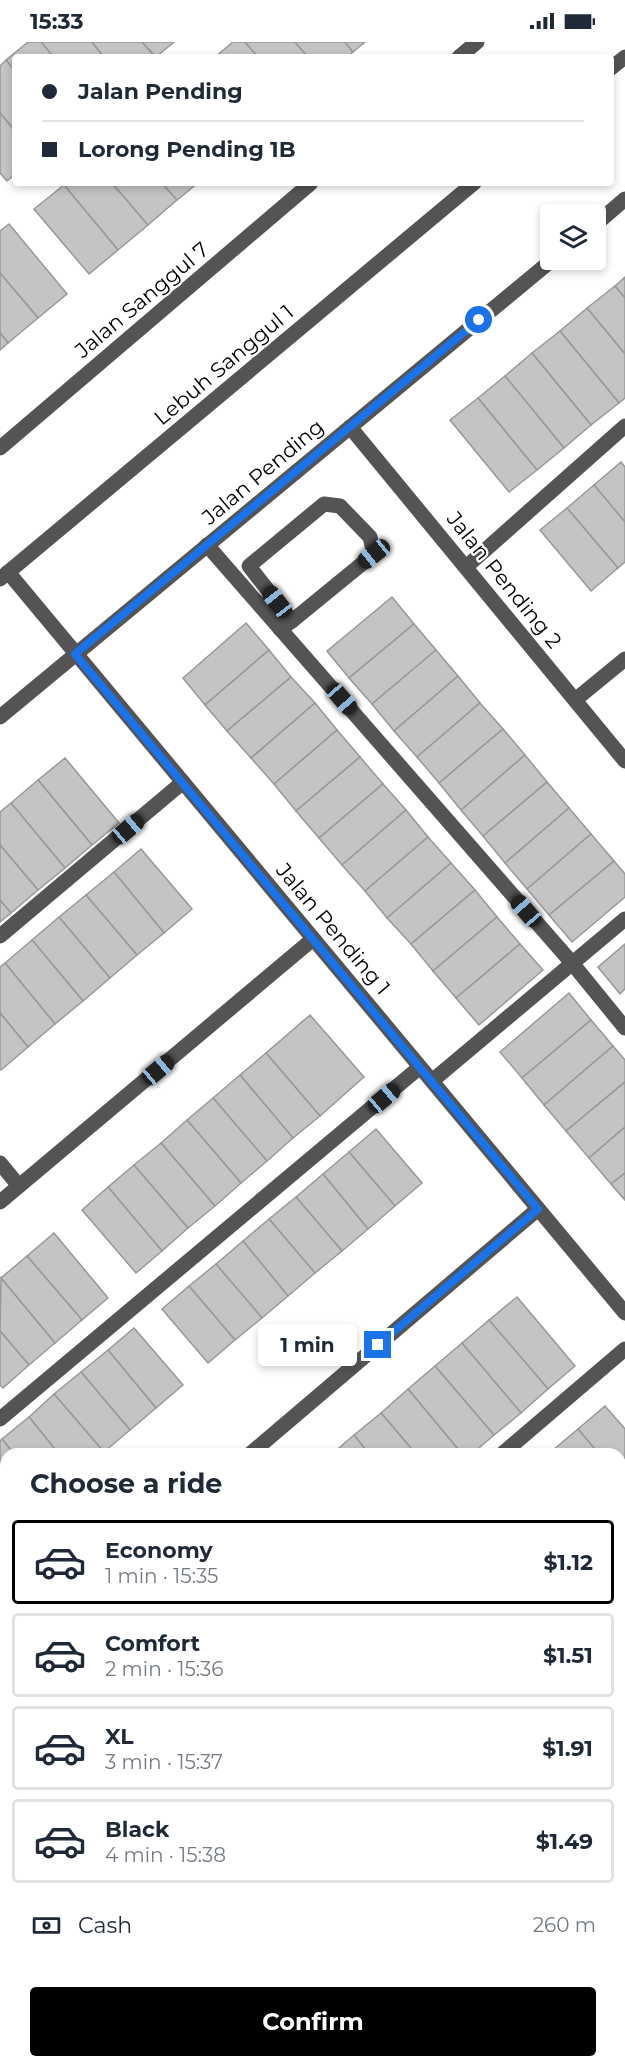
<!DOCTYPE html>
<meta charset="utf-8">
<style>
:root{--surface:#fff;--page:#f2f2f3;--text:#1f2937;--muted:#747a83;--line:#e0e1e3;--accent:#000}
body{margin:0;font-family:Montserrat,sans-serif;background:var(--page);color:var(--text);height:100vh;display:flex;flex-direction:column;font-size:22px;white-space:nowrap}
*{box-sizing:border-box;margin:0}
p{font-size:20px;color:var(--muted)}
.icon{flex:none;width:33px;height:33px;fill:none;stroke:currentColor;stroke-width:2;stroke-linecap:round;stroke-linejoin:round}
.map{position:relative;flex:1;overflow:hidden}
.details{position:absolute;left:0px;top:1406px;width:626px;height:620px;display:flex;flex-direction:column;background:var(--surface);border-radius:18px 18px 0 0;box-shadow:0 3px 9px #0003}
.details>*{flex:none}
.guide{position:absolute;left:12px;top:12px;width:602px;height:132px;border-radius:6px;box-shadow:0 3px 9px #0003;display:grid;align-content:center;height:132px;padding:0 30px;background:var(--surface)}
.tools{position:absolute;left:540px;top:162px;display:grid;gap:12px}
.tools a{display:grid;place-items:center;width:66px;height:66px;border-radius:6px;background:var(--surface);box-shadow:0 3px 9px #0003;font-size:30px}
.end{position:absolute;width:27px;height:27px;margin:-14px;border:8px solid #1a73e8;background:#fff;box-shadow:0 0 0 3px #fff}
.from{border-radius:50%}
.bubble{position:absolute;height:42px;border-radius:6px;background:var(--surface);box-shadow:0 3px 9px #0003;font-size:20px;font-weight:700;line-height:42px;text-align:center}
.car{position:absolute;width:18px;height:36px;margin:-18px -9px;border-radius:8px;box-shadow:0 0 4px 2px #0007;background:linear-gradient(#222 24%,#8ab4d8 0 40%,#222 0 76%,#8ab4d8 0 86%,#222 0)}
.guide b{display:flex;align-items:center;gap:21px;height:57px;font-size:22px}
.guide b+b{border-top:2px solid var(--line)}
.guide i{width:15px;height:15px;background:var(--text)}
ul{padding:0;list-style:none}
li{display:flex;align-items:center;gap:18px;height:84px;margin:0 12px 9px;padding:0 18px;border:3px solid var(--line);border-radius:6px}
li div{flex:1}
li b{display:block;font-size:22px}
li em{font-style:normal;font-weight:700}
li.selected{border-color:var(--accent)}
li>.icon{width:54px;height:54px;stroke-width:1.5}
h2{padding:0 30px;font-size:27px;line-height:72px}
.pay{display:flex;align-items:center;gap:15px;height:66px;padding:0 30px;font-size:22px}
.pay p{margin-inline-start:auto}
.action{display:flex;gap:12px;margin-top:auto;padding:12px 30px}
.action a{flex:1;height:69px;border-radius:6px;background:var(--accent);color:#fff;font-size:24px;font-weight:700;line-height:69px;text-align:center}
.status{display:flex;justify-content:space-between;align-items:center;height:42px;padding:0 30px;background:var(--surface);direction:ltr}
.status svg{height:16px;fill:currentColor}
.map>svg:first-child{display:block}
</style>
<div class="status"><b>15:33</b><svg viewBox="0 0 49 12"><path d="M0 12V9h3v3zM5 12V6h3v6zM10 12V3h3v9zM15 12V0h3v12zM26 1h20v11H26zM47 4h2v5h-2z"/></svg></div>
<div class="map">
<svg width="625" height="2024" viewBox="0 0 625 2024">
<rect width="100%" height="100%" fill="#fff"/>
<g fill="#c4c4c4" stroke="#989898" stroke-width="1.5">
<path d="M 28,0 L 41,0 L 54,15 L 15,15 L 15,29 L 6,18 Z"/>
<path d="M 41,0 L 92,0 L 104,15 L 54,15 Z"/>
<path d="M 92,0 L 142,0 L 155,15 L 104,15 Z"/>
<path d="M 142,0 L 174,0 L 156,15 Z"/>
<path d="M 233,0 L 245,0 L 258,15 L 215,15 Z"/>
<path d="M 245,0 L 295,0 L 308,15 L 258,15 Z"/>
<path d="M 295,0 L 345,0 L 353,10 L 347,15 L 308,15 Z"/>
<path d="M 345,0 L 365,0 L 353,10 Z"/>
<path d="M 6,18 L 15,29 L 15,89 L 0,71 L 0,24 Z"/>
<path d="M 0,71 L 15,89 L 15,132 L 7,139 L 0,131 Z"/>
<path d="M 65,141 L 112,141 L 148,183 L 118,208 L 64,143 Z"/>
<path d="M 112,141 L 162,141 L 177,158 L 148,183 Z"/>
<path d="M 162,141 L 198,141 L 177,158 Z"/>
<path d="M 64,143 L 118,208 L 89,232 L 34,167 Z"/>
<path d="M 9,182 L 67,252 L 38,276 L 0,231 L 0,189 Z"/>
<path d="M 0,231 L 38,276 L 8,301 L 0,291 Z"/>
<path d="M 625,235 L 625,256 L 615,244 Z"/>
<path d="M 615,244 L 625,256 L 625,312 L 587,266 Z"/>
<path d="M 587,266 L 625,312 L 625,356 L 619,361 L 560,289 Z"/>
<path d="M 560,289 L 619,361 L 591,383 L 532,311 Z"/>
<path d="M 0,291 L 8,301 L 0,308 Z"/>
<path d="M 532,311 L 591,383 L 564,406 L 505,334 Z"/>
<path d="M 505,334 L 564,406 L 537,428 L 478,356 Z"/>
<path d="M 478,356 L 537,428 L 509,450 L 450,378 Z"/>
<path d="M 621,420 L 625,425 L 625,480 L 594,443 Z"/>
<path d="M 594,443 L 625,480 L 625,520 L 618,526 L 567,466 Z"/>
<path d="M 567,466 L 618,526 L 591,549 L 540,488 Z"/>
<path d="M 392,555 L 414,582 L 349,636 L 327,609 Z"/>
<path d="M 246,581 L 269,608 L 205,663 L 183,636 Z"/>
<path d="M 414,582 L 436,608 L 372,662 L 349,636 Z"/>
<path d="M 269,608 L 291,635 L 227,689 L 205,663 Z"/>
<path d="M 436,608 L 458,634 L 394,689 L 372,662 Z"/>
<path d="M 458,634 L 480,661 L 417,715 L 394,689 Z"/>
<path d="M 291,635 L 315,661 L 251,716 L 227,689 Z"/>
<path d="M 315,661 L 337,688 L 274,742 L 251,716 Z"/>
<path d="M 480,661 L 503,687 L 439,741 L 417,715 Z"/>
<path d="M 503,687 L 525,713 L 461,768 L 439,741 Z"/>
<path d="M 337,688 L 360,715 L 296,769 L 274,742 Z"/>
<path d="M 525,713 L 547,740 L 483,794 L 461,768 Z"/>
<path d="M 360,715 L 383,742 L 319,796 L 296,769 Z"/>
<path d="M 65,716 L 119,781 L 92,803 L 38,738 Z"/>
<path d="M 38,738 L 92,803 L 65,826 L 11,761 Z"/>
<path d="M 547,740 L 569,766 L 505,821 L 483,794 Z"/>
<path d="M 383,742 L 406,768 L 342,823 L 319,796 Z"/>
<path d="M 11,761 L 65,826 L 38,848 L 0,803 L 0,770 Z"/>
<path d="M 569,766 L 591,792 L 527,847 L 505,821 Z"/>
<path d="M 406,768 L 428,795 L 365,849 L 342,823 Z"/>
<path d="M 591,792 L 614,819 L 549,873 L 527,847 Z"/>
<path d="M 428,795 L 451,821 L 387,876 L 365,849 Z"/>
<path d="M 0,803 L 38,848 L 11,871 L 0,858 Z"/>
<path d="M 141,807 L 192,867 L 164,891 L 114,830 Z"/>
<path d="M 614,819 L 625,832 L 625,855 L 572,900 L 549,873 Z"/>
<path d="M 451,821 L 475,848 L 411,902 L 387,876 Z"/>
<path d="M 114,830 L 164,891 L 137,913 L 86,853 Z"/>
<path d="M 475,848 L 497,875 L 433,929 L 411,902 Z"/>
<path d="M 86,853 L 137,913 L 110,936 L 59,875 Z"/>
<path d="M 0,858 L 11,871 L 0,880 Z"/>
<path d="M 59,875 L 110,936 L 83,959 L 32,898 Z"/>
<path d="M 497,875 L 520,902 L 456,956 L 433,929 Z"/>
<path d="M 32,898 L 83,959 L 55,982 L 5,921 Z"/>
<path d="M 520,902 L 543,928 L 479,983 L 456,956 Z"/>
<path d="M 625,902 L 625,947 L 620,952 L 598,925 Z"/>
<path d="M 5,921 L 55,982 L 28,1005 L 0,971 L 0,925 Z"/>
<path d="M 569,951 L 591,978 L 522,1036 L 500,1010 Z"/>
<path d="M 0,971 L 28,1005 L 1,1028 L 0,1027 Z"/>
<path d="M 310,973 L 364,1035 L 320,1074 L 266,1011 Z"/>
<path d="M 591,978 L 613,1004 L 544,1063 L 522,1036 Z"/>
<path d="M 613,1004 L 625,1018 L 625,1040 L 566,1089 L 544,1063 Z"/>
<path d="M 266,1011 L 320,1074 L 293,1096 L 240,1033 Z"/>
<path d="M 240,1033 L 293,1096 L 267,1119 L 213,1056 Z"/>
<path d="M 625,1040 L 625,1085 L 589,1116 L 566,1089 Z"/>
<path d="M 213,1056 L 267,1119 L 241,1141 L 187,1078 Z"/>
<path d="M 187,1078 L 241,1141 L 215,1164 L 161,1101 Z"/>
<path d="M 625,1085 L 625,1131 L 611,1142 L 589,1116 Z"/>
<path d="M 376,1087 L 422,1141 L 395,1164 L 349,1110 Z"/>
<path d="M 161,1101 L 215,1164 L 188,1186 L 134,1123 Z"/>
<path d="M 349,1110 L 395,1164 L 368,1187 L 323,1132 Z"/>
<path d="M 134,1123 L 188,1186 L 162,1209 L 108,1145 Z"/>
<path d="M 625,1131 L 625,1158 L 611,1142 Z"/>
<path d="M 323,1132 L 368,1187 L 342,1209 L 296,1155 Z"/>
<path d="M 108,1145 L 162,1209 L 136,1231 L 82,1168 Z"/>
<path d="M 296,1155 L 342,1209 L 315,1231 L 269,1177 Z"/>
<path d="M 269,1177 L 315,1231 L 288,1254 L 243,1199 Z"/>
<path d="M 54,1191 L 108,1256 L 82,1278 L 27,1214 Z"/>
<path d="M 243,1199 L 288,1254 L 262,1276 L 216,1222 Z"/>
<path d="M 27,1214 L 82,1278 L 55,1301 L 1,1236 Z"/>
<path d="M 216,1222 L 262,1276 L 235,1298 L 189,1244 Z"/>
<path d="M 1,1236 L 55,1301 L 29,1323 L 0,1289 Z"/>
<path d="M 189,1244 L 235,1298 L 208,1321 L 162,1267 Z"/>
<path d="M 517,1255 L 575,1324 L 548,1347 L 489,1278 Z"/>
<path d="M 489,1278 L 548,1347 L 521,1371 L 462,1301 Z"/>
<path d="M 134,1286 L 183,1343 L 156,1366 L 108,1308 Z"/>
<path d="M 0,1289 L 29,1323 L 3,1346 L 0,1343 Z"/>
<path d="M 462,1301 L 521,1371 L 494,1393 L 435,1324 Z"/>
<path d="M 108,1308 L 156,1366 L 130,1388 L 81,1330 Z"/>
<path d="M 435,1324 L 494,1393 L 472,1412 L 462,1412 L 408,1347 Z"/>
<path d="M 81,1330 L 130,1388 L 104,1410 L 54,1352 Z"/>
<path d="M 408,1347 L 462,1412 L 416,1412 L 381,1371 Z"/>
<path d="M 54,1352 L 104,1410 L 102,1412 L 59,1412 L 29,1375 Z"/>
<path d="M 605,1364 L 625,1387 L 625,1441 L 620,1435 L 620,1412 L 599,1412 L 578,1387 Z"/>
<path d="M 381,1371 L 416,1412 L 369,1412 L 354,1393 Z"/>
<path d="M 29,1375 L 59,1412 L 14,1412 L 2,1397 Z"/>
<path d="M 578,1387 L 599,1412 L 554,1412 L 552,1409 Z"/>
<path d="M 354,1393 L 369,1412 L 332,1412 Z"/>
<path d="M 2,1397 L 14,1412 L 6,1412 L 6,1456 L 0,1449 L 0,1399 Z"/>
<path d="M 620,1435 L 625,1441 L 625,1452 L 620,1457 Z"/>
<path d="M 0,1449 L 6,1456 L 6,1493 L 0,1498 Z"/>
<path d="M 625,1635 L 625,1680 L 620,1684 L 620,1639 Z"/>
<path d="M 6,1679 L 6,1734 L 0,1726 L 0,1685 Z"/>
<path d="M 625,1680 L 625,1708 L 620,1701 L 620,1684 Z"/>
<path d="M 0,1726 L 6,1734 L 6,1788 L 0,1781 Z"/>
<path d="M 0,1781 L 6,1788 L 6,1808 L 0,1813 Z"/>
<path d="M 6,1869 L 6,1897 L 0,1890 L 0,1874 Z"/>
<path d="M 0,1890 L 6,1897 L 6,1951 L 0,1944 Z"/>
<path d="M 0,1944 L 6,1951 L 6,1977 L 0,1982 Z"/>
</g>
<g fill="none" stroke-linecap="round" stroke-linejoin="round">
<g stroke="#545454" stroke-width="15">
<path d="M 459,15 L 477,0"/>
<path d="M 610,27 L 625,15"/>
<path d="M 596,182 L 625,157"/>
<path d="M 350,385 L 625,719"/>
<path d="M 0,406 L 311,141"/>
<path d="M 207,503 L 572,921 L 625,986"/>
<path d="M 466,525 L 625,384"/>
<path d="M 8,530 L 625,1271"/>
<path d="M 0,537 L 474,141"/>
<path d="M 280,587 L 292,579 L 374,512 L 370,495 L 340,464 L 324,462 L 249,524 L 292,579"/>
<path d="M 575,658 L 625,617"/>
<path d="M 0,675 L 552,218"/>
<path d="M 0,894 L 183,740"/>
<path d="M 432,1039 L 625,877"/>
<path d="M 0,1121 L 19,1144"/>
<path d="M 0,1160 L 313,897"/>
<path d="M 0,1377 L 420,1025"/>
<path d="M 250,1412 L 538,1167"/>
<path d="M 502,1412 L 625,1307"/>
<path d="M 620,1563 L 625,1558"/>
<path d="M 0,1623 L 6,1618"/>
<path d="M 0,1838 L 6,1833"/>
<path d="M 620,1838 L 625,1852"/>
<path d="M 81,2024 L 87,2019"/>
</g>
</g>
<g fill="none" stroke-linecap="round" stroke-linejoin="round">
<path stroke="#1a73e8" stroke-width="8" d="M 378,1303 L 538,1167 L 75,612 L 479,278"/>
</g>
<g text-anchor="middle" stroke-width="4.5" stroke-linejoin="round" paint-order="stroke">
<g font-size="21" fill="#000" stroke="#fff">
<text transform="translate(142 258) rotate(-40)" y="7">Jalan Sanggul 7</text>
<text transform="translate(224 323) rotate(-40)" y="7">Lebuh Sanggul 1</text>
<text transform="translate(263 430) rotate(-40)" y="7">Jalan Pending</text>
<text transform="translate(504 538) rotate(51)" y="7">Jalan Pending 2</text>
<text transform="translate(333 887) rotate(50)" y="7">Jalan Pending 1</text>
</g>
</g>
</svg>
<div class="tools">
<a><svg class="icon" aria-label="layers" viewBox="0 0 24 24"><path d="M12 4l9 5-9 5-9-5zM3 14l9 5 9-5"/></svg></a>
</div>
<i class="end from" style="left:479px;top:278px"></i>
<i class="end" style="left:378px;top:1303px"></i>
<div class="bubble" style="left:258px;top:1282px;width:99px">1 min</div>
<i class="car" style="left:374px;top:512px;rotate:231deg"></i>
<i class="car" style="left:277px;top:560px;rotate:322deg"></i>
<i class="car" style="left:342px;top:657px;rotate:139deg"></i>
<i class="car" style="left:128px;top:787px;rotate:50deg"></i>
<i class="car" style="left:526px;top:869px;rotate:319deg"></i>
<i class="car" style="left:158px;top:1028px;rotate:50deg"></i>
<i class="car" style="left:384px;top:1056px;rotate:50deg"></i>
<div class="guide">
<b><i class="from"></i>Jalan Pending</b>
<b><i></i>Lorong Pending 1B</b>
</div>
<section class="details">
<h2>Choose a ride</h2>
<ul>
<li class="selected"><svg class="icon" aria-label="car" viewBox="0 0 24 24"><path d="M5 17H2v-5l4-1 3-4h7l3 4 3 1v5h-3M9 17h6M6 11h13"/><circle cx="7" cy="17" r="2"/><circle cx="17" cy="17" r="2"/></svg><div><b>Economy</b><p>1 min · 15:35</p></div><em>$1.12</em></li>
<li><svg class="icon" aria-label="car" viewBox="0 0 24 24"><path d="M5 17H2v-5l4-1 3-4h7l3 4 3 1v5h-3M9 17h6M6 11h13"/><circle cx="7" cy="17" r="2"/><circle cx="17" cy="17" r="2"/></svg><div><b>Comfort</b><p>2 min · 15:36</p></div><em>$1.51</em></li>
<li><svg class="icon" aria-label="car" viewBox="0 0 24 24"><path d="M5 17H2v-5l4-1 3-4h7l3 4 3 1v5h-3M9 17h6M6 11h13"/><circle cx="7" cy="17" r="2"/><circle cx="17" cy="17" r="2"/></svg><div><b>XL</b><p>3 min · 15:37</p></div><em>$1.91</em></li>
<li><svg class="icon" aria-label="car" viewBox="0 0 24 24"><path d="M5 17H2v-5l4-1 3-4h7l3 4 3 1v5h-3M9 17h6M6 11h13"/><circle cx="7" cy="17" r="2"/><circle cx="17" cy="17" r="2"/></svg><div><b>Black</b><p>4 min · 15:38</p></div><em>$1.49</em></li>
</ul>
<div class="pay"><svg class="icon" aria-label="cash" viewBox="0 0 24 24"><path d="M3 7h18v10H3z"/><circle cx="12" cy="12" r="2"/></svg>Cash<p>260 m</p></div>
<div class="action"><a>Confirm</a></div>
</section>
</div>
